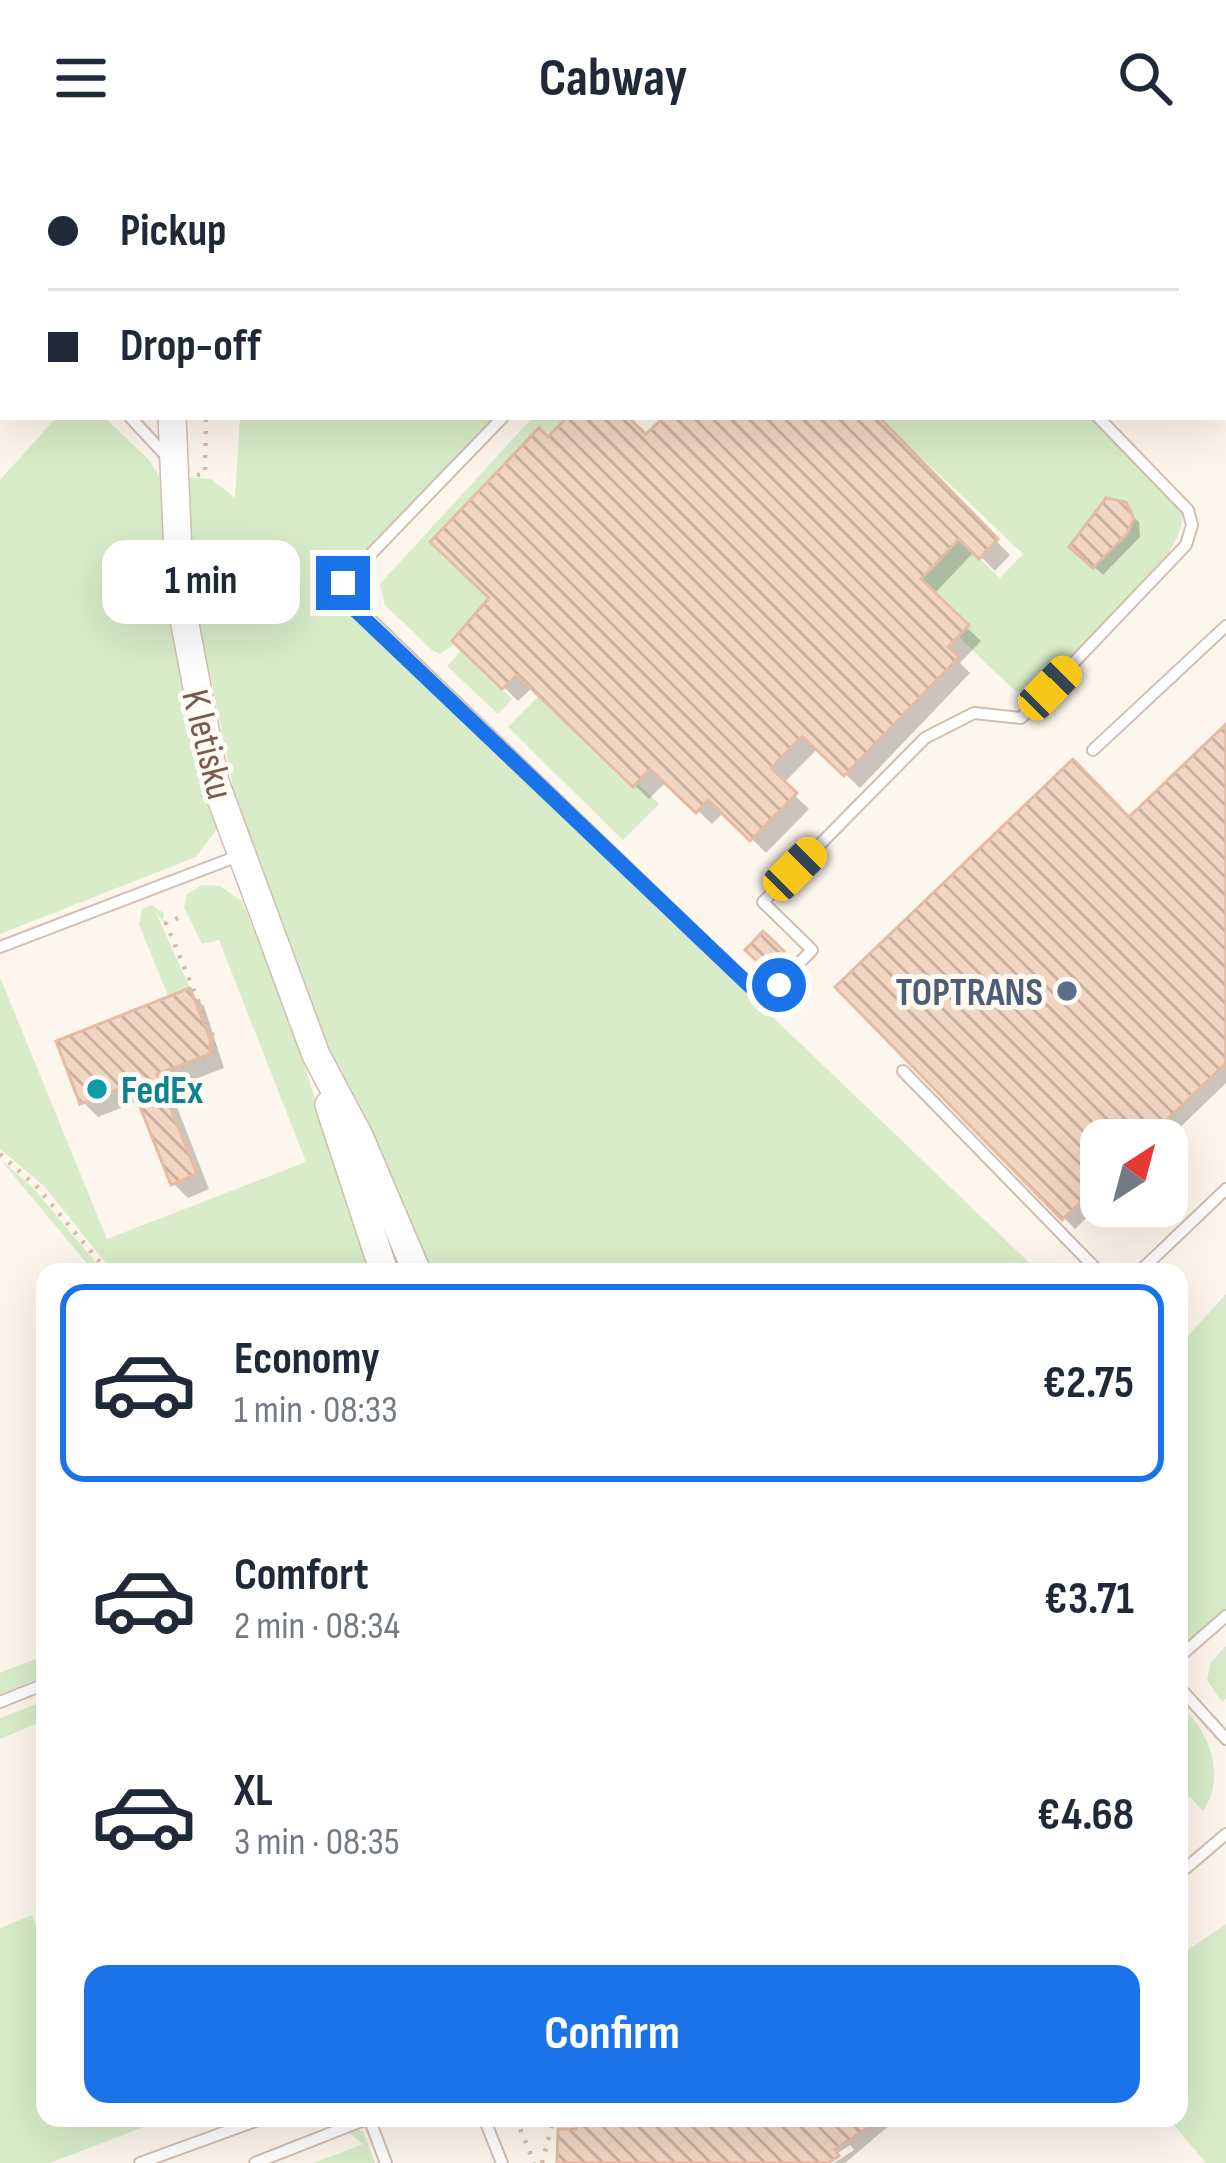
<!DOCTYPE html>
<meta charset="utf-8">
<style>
:root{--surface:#fff;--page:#f2f2f3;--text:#1f2937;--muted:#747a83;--line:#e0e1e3;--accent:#1a73e8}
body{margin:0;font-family:"Sofia Sans Condensed",sans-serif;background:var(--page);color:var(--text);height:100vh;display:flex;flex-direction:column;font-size:45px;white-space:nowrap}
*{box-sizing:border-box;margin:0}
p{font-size:39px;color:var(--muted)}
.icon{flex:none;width:66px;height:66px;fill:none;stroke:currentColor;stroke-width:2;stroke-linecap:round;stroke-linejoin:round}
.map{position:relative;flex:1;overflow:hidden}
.side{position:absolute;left:36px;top:1107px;width:1152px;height:864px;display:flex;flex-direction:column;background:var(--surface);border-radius:24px;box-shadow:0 12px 48px #0002}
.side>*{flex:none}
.hud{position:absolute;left:0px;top:0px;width:1227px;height:264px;box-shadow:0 12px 48px #0002;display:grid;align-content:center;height:264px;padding:0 48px;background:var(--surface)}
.needle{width:78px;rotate:36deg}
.controls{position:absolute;left:1080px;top:963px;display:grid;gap:24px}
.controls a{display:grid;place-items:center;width:108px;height:108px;border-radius:24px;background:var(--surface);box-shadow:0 12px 48px #0002;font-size:60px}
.end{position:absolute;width:54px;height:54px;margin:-27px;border:15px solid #1a73e8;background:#fff;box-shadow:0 0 0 6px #fff}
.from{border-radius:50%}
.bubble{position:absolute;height:84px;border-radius:24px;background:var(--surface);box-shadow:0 12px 48px #0002;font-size:39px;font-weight:700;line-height:84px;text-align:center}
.car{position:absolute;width:36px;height:72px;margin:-36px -18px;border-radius:15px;box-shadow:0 0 9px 3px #0007;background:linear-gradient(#f5c518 24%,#345 0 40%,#f5c518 0 76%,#345 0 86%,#f5c518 0)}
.hud b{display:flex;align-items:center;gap:42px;height:114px;font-size:45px}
.hud b+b{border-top:3px solid var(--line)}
.hud i{width:30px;height:30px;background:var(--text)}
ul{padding:21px 0 0;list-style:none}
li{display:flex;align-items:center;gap:36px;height:198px;margin:0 24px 18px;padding:0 24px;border:6px solid transparent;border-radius:24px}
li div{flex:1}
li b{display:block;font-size:45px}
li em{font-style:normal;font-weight:700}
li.on{border-color:var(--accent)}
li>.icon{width:108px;height:108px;stroke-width:1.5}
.button{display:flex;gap:24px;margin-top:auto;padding:24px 48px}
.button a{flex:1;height:138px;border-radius:24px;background:var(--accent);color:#fff;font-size:48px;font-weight:700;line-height:138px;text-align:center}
header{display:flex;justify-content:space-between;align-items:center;height:156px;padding:0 48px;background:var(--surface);font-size:54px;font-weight:700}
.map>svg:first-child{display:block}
</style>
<header><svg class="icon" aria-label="menu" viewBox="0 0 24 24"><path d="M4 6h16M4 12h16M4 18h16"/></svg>Cabway<svg class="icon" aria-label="search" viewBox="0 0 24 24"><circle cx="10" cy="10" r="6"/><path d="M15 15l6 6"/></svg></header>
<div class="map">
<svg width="1226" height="2007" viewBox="0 0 1226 2007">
<defs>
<pattern id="building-back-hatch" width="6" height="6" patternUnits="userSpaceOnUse" patternTransform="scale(3)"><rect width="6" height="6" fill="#f3d5c3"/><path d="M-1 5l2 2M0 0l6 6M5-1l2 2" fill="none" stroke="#cab0a1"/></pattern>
</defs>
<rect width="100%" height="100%" fill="#fdf6ec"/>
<g fill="#d8ecc9">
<path d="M 0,0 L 147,0 L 153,3 L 3,3 L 3,128 Z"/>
<path d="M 57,261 L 104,261 L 149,304 L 162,325 L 219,670 L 196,701 L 0,778 L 0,324 Z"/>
<path d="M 240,261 L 495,261 L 329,436 L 1039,1116 L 429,1116 L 335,910 L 235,641 L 196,449 L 187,321 L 211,323 L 235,342 Z"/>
<path d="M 533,261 L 565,263 L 548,281 L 538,273 L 431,385 L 489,442 L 455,488 L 440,498 L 433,495 L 385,449 L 380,428 Z"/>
<path d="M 879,261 L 1090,261 C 1113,283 1170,326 1181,354 C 1197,394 1069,503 1040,532 L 1016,536 L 910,434 L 959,383 L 1000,422 L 1023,398 Z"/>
<path d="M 462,494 L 512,543 L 498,558 L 447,510 Z"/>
<path d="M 539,540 L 633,630 L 637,627 L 659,648 L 623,684 L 508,571 Z"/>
<path d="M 202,729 L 220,730 L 242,745 L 290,866 L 372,1116 L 113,1116 L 45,1031 L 0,993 L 0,821 L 107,1083 L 306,1006 L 219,784 L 202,788 L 184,751 L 187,738 Z"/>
<path d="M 151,749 L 164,757 L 163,766 L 155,755 L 190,832 L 168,840 L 139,768 L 142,753 Z"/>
<path d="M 0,1003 L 33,1032 L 104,1116 L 94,1116 Z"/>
<path d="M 1226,1138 L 1226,1453 L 1179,1494 L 1179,1190 Z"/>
<path d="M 1226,1490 L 1226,1543 L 1222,1546 L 1207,1524 L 1211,1506 Z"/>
<path d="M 45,1499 L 45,1520 L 0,1538 L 0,1517 Z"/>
<path d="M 45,1545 L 45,1564 L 0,1583 L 0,1562 Z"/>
<path d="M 1179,1549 C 1211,1574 1226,1622 1203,1655 L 1190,1641 L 1179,1651 Z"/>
<path d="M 32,1759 L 45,1790 L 45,1962 L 167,1962 L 50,2007 L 0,2007 L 0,1772 Z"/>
<path d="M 1226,1768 L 1226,2007 L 1206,2007 L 1168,1962 L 1179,1962 L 1179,1800 Z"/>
<path d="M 354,1974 L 363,1975 L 375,2007 L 314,2007 L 363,1988 L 349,1977 Z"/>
</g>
<g fill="#0003">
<path d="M 1050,0 L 1226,0 L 1226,178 L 1224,3 Z"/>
<path d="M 571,261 L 623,261 L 646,282 L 668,261 L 874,261 L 1010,399 L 995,415 L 975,395 L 933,439 L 981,485 L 960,507 L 970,517 L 860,632 L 818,592 L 783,628 L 809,653 L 766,697 L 724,656 L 712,668 L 667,625 L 649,643 L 533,531 L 518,545 L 456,485 L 493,442 L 548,285 Z"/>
<path d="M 1116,345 L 1139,366 L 1140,381 L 1103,419 L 1072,390 L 1100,349 Z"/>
<path d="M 1226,572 L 1226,927 L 1167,984 L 1101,984 L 1101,1048 L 1075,1073 L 839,831 L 1129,665 Z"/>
<path d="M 763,779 L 792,808 L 779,822 L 749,794 Z"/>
<path d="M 189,835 L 204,850 L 224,912 L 170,933 L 209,1033 L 188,1042 L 173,1027 L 141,944 L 98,961 L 83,946 Z"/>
<path d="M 799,1962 L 898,1962 L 845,2007 L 834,2007 L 854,1994 L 850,1989 L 824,2006 Z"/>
</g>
<g fill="url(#building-back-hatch)" stroke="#e6bba3" stroke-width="3">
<path d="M 567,261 L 628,261 L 646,278 L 664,261 L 879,261 L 998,383 L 979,403 L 959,383 L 921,423 L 969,469 L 948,491 L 959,501 L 844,620 L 802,580 L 771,612 L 797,637 L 750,685 L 708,644 L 696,657 L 650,613 L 633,631 L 517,519 L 502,533 L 452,485 L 489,442 L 430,386 L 539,272 L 548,281 Z"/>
<path d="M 1106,342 L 1126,346 L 1134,363 L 1127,378 L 1093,412 L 1069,391 Z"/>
<path d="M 1226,568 L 1226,907 L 1146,984 L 1101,984 L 1101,1027 L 1062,1064 L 835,831 L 1073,603 L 1129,661 Z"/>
<path d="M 763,775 L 784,795 L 766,814 L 745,794 Z"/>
<path d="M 190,832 L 210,883 L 210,898 L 157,918 L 197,1018 L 171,1029 L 131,928 L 80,948 L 56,885 Z"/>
<path d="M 576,1962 L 883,1962 L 835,1993 L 839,2000 L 828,2007 L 557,2007 L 558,1973 L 576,1973 Z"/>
</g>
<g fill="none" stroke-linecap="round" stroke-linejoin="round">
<g stroke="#d1beb0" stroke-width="14">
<g id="service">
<path d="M 824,0 L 827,3"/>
<path d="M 1001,0 L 1004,3"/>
<path d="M 750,3 L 753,0"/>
<path d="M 0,142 L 3,145"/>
<path d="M 1224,216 L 1226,216"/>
<path d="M 130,261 L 168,302"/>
<path d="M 503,261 L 343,427 L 342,436 L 750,830 L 764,835 L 779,828 L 812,794 L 763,746 L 925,582 L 974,557 L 1021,562 L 1186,389 L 1192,369 L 1188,354 L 1098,261"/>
<path d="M 1093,594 L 1226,470"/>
<path d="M 0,791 L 238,700"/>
<path d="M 903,915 L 1099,1116"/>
<path d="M 1139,1116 L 1226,1033"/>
<path d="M 1179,1501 L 1226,1460"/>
<path d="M 1179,1531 L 1226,1583"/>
<path d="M 0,1546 L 45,1528"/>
<path d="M 1179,1718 L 1226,1678"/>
<path d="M 369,1962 L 386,2007"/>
<path d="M 484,1962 L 502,2007"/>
<path d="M 140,2007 L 264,1962"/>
<path d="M 255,2007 L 369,1962"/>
</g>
</g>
<g stroke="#d1beb0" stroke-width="30">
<g id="tertiary">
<path d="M 203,3 L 204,0"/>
<path d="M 172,261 L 180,442 L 215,626 L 316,899 L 359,980 L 417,1116"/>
<path d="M 329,949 L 384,1116"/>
</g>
</g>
<g stroke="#d9b8a5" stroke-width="4.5" stroke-dasharray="3 9" stroke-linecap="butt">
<path d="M 636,0 L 639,3"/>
<path d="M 237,3 L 238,0"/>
<path d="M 197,319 L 205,318 L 206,261"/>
<path d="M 178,762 L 166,767 L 216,888 L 210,890"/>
<path d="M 159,921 L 212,900 L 216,888"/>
<path d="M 0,998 L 37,1031 L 108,1116"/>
<path d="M 516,1962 L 534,2007"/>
<path d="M 542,2007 L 554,1962"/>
</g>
<use href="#service" stroke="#fff" stroke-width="10"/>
<use href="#tertiary" stroke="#fff" stroke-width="27"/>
</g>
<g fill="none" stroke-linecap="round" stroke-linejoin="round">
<path stroke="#1a73e8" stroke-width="15" d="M 343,427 L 347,446 L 750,830 L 764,835 L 779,829"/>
</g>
<circle fill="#5c6f8a" stroke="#fffaf3" stroke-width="4.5" cx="1067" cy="835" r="12"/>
<circle fill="#0f9aa8" stroke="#fffaf3" stroke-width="4.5" cx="97" cy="933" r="12"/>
<g text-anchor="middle" stroke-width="10" stroke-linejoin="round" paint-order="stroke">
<g font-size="39" fill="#7a5c4d" stroke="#fffaf3">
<text transform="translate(209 588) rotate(76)" y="14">K letisku</text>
</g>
<g font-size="39" font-weight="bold" fill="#4e5e75" stroke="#fffaf3" text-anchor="end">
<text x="1043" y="849">TOPTRANS</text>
</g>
<g font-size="39" font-weight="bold" fill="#0d838f" stroke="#fffaf3" text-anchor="start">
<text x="121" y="947">FedEx</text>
</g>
</g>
</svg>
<div class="controls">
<a><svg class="needle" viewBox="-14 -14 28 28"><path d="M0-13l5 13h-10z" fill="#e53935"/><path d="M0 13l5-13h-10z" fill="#747a83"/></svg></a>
</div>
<i class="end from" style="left:779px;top:829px"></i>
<i class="end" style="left:343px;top:427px"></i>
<div class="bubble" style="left:102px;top:384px;width:198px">1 min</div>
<i class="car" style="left:1050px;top:532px;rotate:44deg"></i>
<i class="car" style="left:795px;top:713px;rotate:45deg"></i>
<div class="hud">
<b><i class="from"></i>Pickup</b>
<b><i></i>Drop-off</b>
</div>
<section class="side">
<ul>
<li class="on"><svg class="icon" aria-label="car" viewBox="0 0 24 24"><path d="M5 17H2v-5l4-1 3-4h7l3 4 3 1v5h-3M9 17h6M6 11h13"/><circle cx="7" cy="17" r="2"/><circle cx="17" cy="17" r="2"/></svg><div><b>Economy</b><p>1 min · 08:33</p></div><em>€2.75</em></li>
<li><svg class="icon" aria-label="car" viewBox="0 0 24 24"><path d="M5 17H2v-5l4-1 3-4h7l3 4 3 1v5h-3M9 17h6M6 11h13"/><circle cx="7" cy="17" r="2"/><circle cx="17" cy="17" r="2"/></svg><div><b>Comfort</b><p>2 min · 08:34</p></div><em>€3.71</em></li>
<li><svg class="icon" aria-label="car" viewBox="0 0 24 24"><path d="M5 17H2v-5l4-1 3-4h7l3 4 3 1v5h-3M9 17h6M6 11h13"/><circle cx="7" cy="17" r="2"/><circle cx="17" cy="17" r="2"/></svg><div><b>XL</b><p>3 min · 08:35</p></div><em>€4.68</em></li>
</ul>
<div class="button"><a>Confirm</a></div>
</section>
</div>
